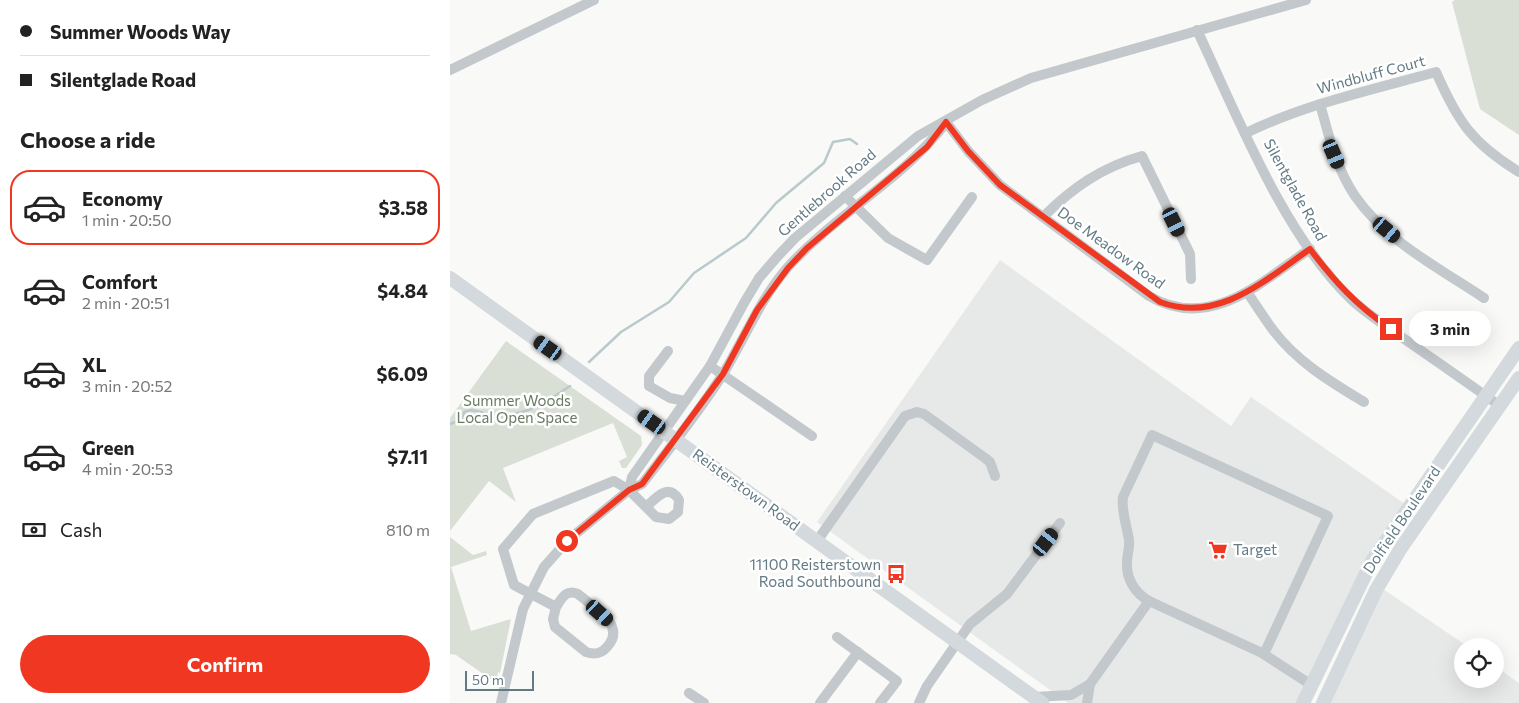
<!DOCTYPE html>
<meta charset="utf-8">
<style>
:root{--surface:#fff;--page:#f2f2f2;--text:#222;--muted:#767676;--line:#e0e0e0;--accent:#ef3721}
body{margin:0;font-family:Commissioner,sans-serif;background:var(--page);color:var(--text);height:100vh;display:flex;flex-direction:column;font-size:19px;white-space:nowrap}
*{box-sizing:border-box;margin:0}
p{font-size:16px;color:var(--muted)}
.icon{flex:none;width:28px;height:28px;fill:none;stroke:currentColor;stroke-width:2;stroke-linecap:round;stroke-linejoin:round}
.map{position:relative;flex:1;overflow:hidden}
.details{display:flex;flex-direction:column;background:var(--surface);width:450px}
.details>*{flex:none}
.banner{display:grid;align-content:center;height:110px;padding:0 20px;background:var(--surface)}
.buttons{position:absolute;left:1004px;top:638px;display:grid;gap:10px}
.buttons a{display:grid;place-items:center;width:50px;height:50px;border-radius:50%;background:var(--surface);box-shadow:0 5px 20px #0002;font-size:25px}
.scale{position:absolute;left:15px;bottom:12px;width:69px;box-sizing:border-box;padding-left:5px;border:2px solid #627a84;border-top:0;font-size:14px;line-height:18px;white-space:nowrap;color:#627a84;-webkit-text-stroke:4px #fff;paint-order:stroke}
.end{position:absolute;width:22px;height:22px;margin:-11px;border:6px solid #ef3721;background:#fff;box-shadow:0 0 0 2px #fff}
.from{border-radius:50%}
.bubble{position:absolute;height:35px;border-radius:18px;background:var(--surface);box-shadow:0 5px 20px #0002;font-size:16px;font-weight:700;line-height:35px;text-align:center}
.car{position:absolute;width:15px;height:30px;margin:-15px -8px;border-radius:6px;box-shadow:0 0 4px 1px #0007;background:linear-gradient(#222 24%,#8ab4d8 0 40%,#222 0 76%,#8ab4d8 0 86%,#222 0)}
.banner b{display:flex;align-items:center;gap:18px;height:48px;font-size:19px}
.banner b+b{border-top:1px solid var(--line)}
.banner i{width:12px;height:12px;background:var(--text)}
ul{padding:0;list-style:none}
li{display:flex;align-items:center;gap:15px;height:75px;margin:0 10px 8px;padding:0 10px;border:2px solid transparent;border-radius:20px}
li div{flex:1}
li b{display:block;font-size:19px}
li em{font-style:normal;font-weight:700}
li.active{border-color:var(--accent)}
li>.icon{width:45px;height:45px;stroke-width:1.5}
h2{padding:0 20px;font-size:22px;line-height:60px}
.pay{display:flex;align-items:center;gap:12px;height:55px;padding:0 20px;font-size:19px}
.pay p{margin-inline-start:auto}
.cta{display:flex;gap:10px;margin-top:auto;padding:10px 20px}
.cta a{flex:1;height:58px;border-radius:30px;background:var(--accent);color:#fff;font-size:20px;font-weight:700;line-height:58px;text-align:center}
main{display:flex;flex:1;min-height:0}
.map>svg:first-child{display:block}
</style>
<main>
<section class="details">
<div class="banner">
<b><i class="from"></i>Summer Woods Way</b>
<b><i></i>Silentglade Road</b>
</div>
<h2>Choose a ride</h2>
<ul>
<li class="active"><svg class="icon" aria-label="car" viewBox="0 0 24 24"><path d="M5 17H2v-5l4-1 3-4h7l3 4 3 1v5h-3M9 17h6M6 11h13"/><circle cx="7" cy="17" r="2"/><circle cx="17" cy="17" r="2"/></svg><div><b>Economy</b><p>1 min · 20:50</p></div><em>$3.58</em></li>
<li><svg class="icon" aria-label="car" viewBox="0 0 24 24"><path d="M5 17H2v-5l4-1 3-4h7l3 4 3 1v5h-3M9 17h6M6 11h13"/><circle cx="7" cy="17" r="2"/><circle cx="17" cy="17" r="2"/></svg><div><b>Comfort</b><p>2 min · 20:51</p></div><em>$4.84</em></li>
<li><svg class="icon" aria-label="car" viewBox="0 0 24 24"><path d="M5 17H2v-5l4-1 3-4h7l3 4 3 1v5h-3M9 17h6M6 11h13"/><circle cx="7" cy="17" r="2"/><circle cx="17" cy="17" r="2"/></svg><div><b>XL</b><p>3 min · 20:52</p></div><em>$6.09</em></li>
<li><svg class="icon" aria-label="car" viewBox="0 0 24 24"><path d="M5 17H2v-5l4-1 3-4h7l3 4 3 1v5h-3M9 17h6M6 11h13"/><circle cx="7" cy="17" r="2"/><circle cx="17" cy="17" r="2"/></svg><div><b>Green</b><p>4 min · 20:53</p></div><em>$7.11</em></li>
</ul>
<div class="pay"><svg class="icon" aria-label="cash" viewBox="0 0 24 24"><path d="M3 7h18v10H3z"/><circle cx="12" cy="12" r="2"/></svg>Cash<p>810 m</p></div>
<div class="cta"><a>Confirm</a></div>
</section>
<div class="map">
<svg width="1069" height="703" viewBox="0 0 1069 703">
<rect width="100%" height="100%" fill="#f9f9f7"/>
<g fill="#e7e9e8">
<path d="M 550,260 L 781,426 L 801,397 L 955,504 L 849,703 L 618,703 L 367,522 Z"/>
<path d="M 933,589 L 1017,646 L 1012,646 L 1012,679 L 1045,679 L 1045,666 L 1069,683 L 1069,703 L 878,703 Z"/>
</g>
<g fill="#dadfd6">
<path d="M 1005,0 L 1069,0 L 1069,135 L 1030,109 L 1002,2 Z"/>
<path d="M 56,341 L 191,436 L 192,445 L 176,468 L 172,468 L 169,461 L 177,457 L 163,423 L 53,468 L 66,502 L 39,481 L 0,531 L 0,418 Z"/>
<path d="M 0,537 L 23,555 L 36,551 L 37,555 L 1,567 L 21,631 L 61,619 L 50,673 L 48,672 L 46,683 L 6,655 L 0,654 Z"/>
</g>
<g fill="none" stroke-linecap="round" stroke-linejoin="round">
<g stroke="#b9c9cc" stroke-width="2.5">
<path d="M 139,362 L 171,332 L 219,302 L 244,273 L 296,238 L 326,203 L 374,163 L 383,142 L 400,139 L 407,144"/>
<path d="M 0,424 L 13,419 L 14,412 C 24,407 34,415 45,415 C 74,417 97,402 120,386"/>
</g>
<g stroke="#c2c8cb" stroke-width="10">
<path d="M 747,30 C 787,115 834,236 902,300 C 917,314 936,326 953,338 C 986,361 1018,383 1050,406"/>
<path d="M 0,70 L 144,0"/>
<path d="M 870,104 C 879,136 886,168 905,196 C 936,241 989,268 1034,298"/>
<path d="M 496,122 L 518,151 L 550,185 L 699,296 C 760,332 811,282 860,249"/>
<path d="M 796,133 C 856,104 921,90 986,72 C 1008,122 1022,143 1069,172"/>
<path d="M 395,196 L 438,238 L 477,260 L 522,197"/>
<path d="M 593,217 C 622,188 652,167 692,156 L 740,254 L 741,279"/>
<path d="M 797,292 C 806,305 814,318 823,330 C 847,362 881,382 914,402"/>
<path d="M 218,351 L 199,376 L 199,386 L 220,398 L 235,401"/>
<path d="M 260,366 L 362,436"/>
<path d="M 179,490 L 182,477 L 260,366 L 294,303 L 309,278 L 327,257 L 345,238 L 468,136 L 532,100 L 581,78 L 856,0"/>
<path d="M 367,541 L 455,416 L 467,412 L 474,414 L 535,458 L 540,462 L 545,476"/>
<path d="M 699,601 C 685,593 676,579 677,562 C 677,554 680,548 679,540 C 677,526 671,511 673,497 L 702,435 L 878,516 L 814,654"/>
<path d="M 106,607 L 103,619 L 105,627 L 136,652 C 145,655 151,654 157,647 C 177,625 144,608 128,594 C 116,589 112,598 106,607 L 64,585 L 53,549 L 83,514 L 164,481 L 179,490 L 196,507 C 206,498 219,482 229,500 L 228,512 L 219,519 L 206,517 L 196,507"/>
<path d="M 387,637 L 447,681 L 430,703"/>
<path d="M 239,693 L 254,703"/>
<path d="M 584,697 L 621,695 L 640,684"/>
<path d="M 51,703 L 73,609 L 94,567 L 117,541 L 179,490 L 192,484 C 220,448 249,412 273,374 C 295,338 310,299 338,267 C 386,214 452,180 495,124"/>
<path d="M 370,703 L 408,652"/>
<path d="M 469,703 L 477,686 L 520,624 L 557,594 L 610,523"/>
<path d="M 637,703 L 640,684 L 699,601 L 812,653 L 863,686"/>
</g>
<g stroke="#d3d9dc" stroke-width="14">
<path d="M 0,278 L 592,703"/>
<path d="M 853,703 L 922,561 L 1069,348"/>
<path d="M 873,703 L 926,590 L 951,548 L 1069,378"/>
</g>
</g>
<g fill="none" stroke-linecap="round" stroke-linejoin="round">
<path stroke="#ef3721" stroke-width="6" d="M 117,541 L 179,490 L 192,484 L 273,374 L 307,310 L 338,268 L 357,248 L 477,147 L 496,122 L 518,151 L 550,185 L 710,302 C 768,324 815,280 860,249 C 885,282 906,305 941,329"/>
</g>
<defs>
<g id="supermarket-bare" transform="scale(1.5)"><path d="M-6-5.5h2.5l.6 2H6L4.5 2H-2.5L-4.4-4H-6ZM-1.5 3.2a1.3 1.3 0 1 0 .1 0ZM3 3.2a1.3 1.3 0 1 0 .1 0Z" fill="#ef3721" stroke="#fff" stroke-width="2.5" paint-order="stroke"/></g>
<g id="bus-bare" transform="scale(1.5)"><path d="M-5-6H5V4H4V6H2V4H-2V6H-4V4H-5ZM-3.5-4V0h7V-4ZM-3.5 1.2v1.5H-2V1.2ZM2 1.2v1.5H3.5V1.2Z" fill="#ef3721" stroke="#fff" stroke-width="2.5" paint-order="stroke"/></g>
</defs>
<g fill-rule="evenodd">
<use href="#supermarket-bare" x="768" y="550"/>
<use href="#bus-bare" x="446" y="574"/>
</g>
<g text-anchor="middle" stroke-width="5" stroke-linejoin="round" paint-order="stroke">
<g font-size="15" fill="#627a84" stroke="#fff">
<text transform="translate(921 75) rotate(-15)" y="5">Windbluff Court</text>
<text transform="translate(845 190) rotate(61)" y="5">Silentglade Road</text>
<text transform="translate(377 193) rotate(-41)" y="5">Gentlebrook Road</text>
<text transform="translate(661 248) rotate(36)" y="5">Doe Meadow Road</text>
<text transform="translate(296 490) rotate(36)" y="5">Reisterstown Road</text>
<text transform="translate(952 520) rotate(-56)" y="5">Dolfield Boulevard</text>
</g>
<g font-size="15" fill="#6a7a62" stroke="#fff">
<text x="67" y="406">Summer Woods<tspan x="67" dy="17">Local Open Space</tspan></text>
</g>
<g font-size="15" fill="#627a84" stroke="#fff" text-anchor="start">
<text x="783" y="555">Target</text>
<text x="431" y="570" text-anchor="end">11100 Reisterstown<tspan x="431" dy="17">Road Southbound</tspan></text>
</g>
</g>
</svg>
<div class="buttons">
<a><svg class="icon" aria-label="locate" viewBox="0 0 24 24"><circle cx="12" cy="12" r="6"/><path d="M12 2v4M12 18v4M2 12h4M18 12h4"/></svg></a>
</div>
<div class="scale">50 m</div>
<i class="end from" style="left:117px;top:541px"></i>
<i class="end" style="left:941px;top:329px"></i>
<div class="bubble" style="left:959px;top:311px;width:82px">3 min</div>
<i class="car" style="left:884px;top:154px;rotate:157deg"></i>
<i class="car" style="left:724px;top:222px;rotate:154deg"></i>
<i class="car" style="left:937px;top:230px;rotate:130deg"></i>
<i class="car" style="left:98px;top:348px;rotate:305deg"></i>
<i class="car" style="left:202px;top:422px;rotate:305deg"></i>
<i class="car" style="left:596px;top:542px;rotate:37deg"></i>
<i class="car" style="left:150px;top:613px;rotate:132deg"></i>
</div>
</main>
